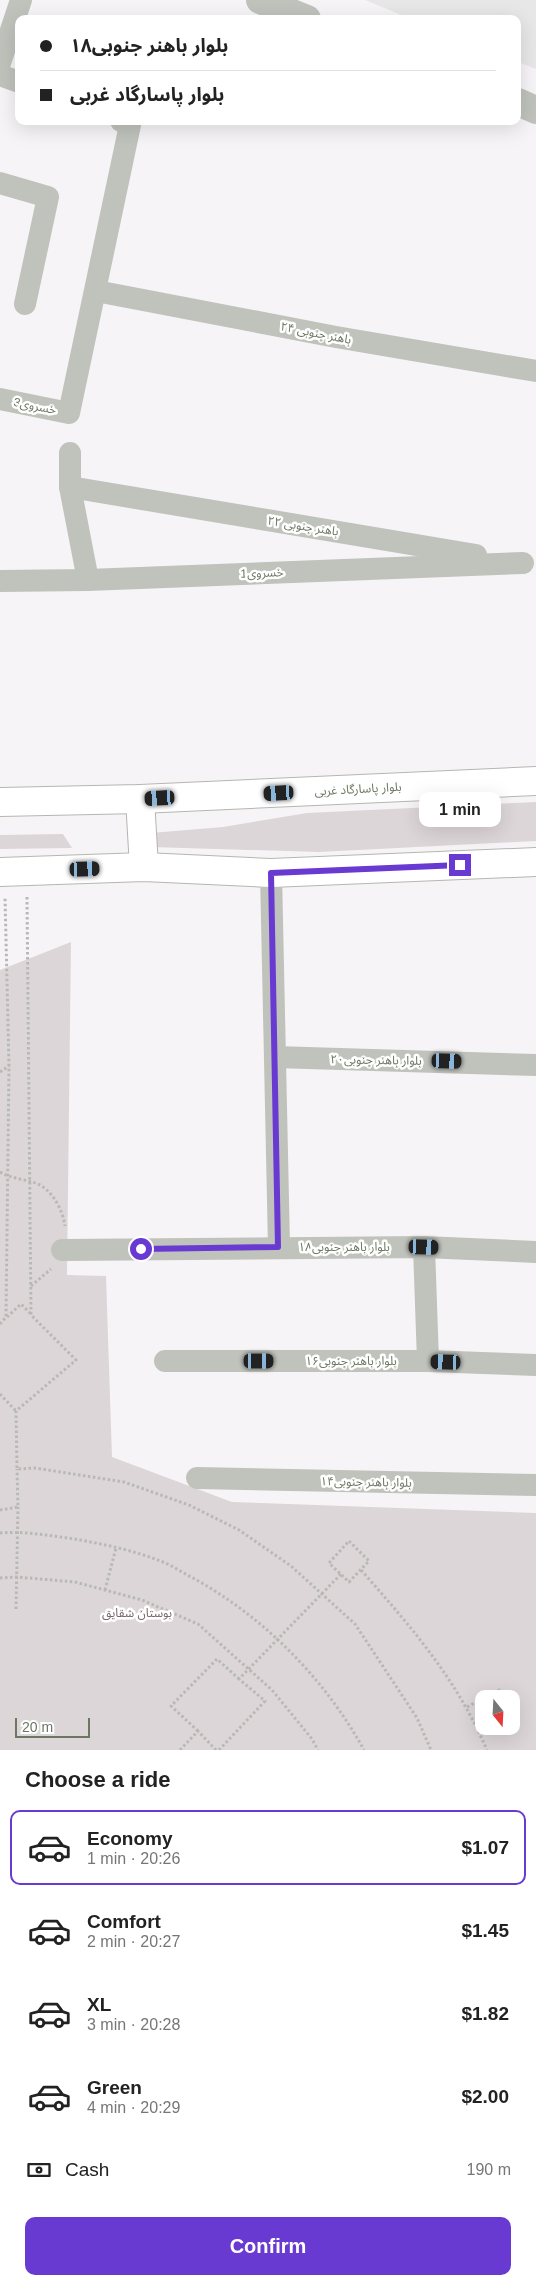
<!DOCTYPE html>
<meta charset="utf-8">
<style>
:root{--surface:#fff;--page:#f2f2f2;--text:#222;--muted:#767676;--line:#e0e0e0;--accent:#683ad1}
body{margin:0;font-family:Helvetica,"Noto Sans Arabic",sans-serif;background:var(--page);color:var(--text);height:100vh;display:flex;flex-direction:column;font-size:19px;white-space:nowrap}
*{box-sizing:border-box;margin:0}
p{font-size:16px;color:var(--muted)}
.icon{flex:none;width:28px;height:28px;fill:none;stroke:currentColor;stroke-width:2;stroke-linecap:round;stroke-linejoin:round}
.map{position:relative;height:1750px;overflow:hidden}
.drawer{display:flex;flex-direction:column;background:var(--surface);flex:1}
.drawer>*{flex:none}
.banner{position:absolute;left:15px;top:15px;width:506px;height:110px;border-radius:10px;box-shadow:0 5px 20px #0002;display:grid;align-content:center;height:110px;padding:0 25px;background:var(--surface)}
.needle{width:32px;rotate:162deg}
.tools{position:absolute;left:475px;top:1690px;display:grid;gap:10px}
.tools a{display:grid;place-items:center;width:45px;height:45px;border-radius:10px;background:var(--surface);box-shadow:0 5px 20px #0002;font-size:25px}
.scale{position:absolute;left:15px;bottom:12px;width:75px;box-sizing:border-box;padding-left:5px;border:2px solid #6b7760;border-top:0;font-size:14px;line-height:18px;white-space:nowrap;color:#6b7760;-webkit-text-stroke:4px #fff;paint-order:stroke}
.end{position:absolute;width:22px;height:22px;margin:-11px;border:6px solid #683ad1;background:#fff;box-shadow:0 0 0 2px #fff}
.from{border-radius:50%}
.bubble{position:absolute;height:35px;border-radius:10px;background:var(--surface);box-shadow:0 5px 20px #0002;font-size:16px;font-weight:700;line-height:35px;text-align:center}
.car{position:absolute;width:15px;height:30px;margin:-15px -8px;border-radius:6px;box-shadow:0 0 4px 1px #0007;background:linear-gradient(#222 24%,#8ab4d8 0 40%,#222 0 76%,#8ab4d8 0 86%,#222 0)}
.banner b{display:flex;align-items:center;gap:18px;height:48px;font-size:19px}
.banner b+b{border-top:1px solid var(--line)}
.banner i{width:12px;height:12px;background:var(--text)}
ul{padding:0;list-style:none}
li{display:flex;align-items:center;gap:15px;height:75px;margin:0 10px 8px;padding:0 15px;border:2px solid transparent;border-radius:10px}
li div{flex:1}
li b{display:block;font-size:19px}
li em{font-style:normal;font-weight:700}
li.selected{border-color:var(--accent)}
li>.icon{width:45px;height:45px;stroke-width:1.5}
h2{padding:0 25px;font-size:22px;line-height:60px}
.pay{display:flex;align-items:center;gap:12px;height:55px;padding:0 25px;font-size:19px}
.pay p{margin-inline-start:auto}
.action{display:flex;gap:10px;margin-top:auto;padding:10px 25px}
.action a{flex:1;height:58px;border-radius:10px;background:var(--accent);color:#fff;font-size:20px;font-weight:700;line-height:58px;text-align:center}
.map>svg:first-child{display:block}
</style>
<div class="map">
<svg width="536" height="1750" viewBox="0 0 536 1750">
<rect width="100%" height="100%" fill="#f7f4f7"/>
<path fill="#e8e7e7" d="M 365,0 L 536,0 L 536,69 L 518,62 L 518,19 L 411,19 Z"/>
<g fill="#ddd6d8" fill-rule="evenodd">
<path d="M 536,802 L 536,841 L 319,852 L 150,847 L 151,833 L 223,827 L 307,813 Z"/>
<path d="M 63,834 L 72,848 L 0,849 L 0,835 Z"/>
<path d="M 71,942 L 67,1275 L 106,1276 L 112,1457 L 232,1502 L 536,1513 L 536,1750 L 0,1750 L 0,970 ZM 484,1699 L 511,1699 L 511,1726 L 484,1726 Z"/>
</g>
<g fill="none" stroke-linecap="round" stroke-linejoin="round">
<g stroke="#b3b8ae" stroke-width="30">
<g id="secondary">
<path d="M 140,799 L 144,867"/>
<path d="M 0,802 L 140,799 L 536,781"/>
<path d="M 0,872 L 144,867 L 271,873 L 536,862"/>
</g>
</g>
<g stroke="#b7bab4" stroke-width="3" stroke-dasharray="2.5 2.5" stroke-linecap="butt">
<path d="M 27,897 L 31,1315 L 76,1360 L 16,1411 L 17,1469 L 35,1468 L 124,1482 L 189,1505 L 239,1530 L 291,1566 L 355,1624 L 417,1718 L 431,1750"/>
<path d="M 0,1072 L 9,1066"/>
<path d="M 0,1172 C 12,1179 25,1179 38,1184 C 53,1191 63,1211 65,1226"/>
<path d="M 31,1286 L 51,1269"/>
<path d="M 7,1317 L 21,1304 L 31,1314"/>
<path d="M 0,1324 L 6,1317 L 9,1066 L 5,897"/>
<path d="M 0,1394 L 16,1411"/>
<path d="M 0,1510 L 18,1507 L 17,1469"/>
<path d="M 0,1533 C 23,1531 45,1535 68,1538 C 99,1543 133,1550 163,1562 C 173,1566 183,1573 193,1578 C 264,1617 325,1679 364,1750"/>
<path d="M 349,1541 L 369,1561 L 349,1582 L 329,1563 Z"/>
<path d="M 361,1570 C 412,1628 456,1678 487,1750"/>
<path d="M 0,1578 L 17,1577 L 75,1582 L 142,1600 L 198,1624 L 272,1690 L 312,1739 L 318,1750"/>
<path d="M 105,1590 L 116,1548"/>
<path d="M 16,1609 L 18,1507"/>
<path d="M 467,1707 L 501,1689"/>
<path d="M 198,1731 L 171,1706 L 217,1659 L 239,1679"/>
<path d="M 180,1750 L 198,1731 L 216,1750"/>
<path d="M 219,1750 L 265,1701 L 239,1679 L 341,1574"/>
</g>
<g stroke="#bfc3bc" stroke-width="22">
<path d="M 0,63 L 21,0"/>
<path d="M 0,75 L 19,82"/>
<path d="M 0,183 L 48,197 L 25,304"/>
<path d="M 96,291 L 336,337 L 536,371"/>
<path d="M 0,399 L 69,413 L 130,125 L 121,121"/>
<path d="M 70,453 L 70,487 L 88,580"/>
<path d="M 70,487 L 476,555"/>
<path d="M 0,581 L 88,580 L 523,563"/>
<path d="M 271,873 L 279,1247"/>
<path d="M 275,1057 L 536,1065"/>
<path d="M 424,1247 L 428,1361"/>
<path d="M 62,1250 L 424,1247 L 536,1252"/>
<path d="M 165,1361 L 428,1361 L 536,1365"/>
<path d="M 197,1478 L 536,1485"/>
</g>
<g stroke="#bfc3bc" stroke-width="28">
<path d="M 260,0 L 307,19"/>
<path d="M 518,102 L 536,110"/>
</g>
<use href="#secondary" stroke="#fff" stroke-width="28"/>
</g>
<g fill="none" stroke-linecap="round" stroke-linejoin="round">
<path stroke="#683ad1" stroke-width="6" d="M 141,1249 L 278,1247 L 271,873 L 460,865"/>
</g>
<g text-anchor="middle" stroke-width="5" stroke-linejoin="round" paint-order="stroke">
<g font-size="12" fill="#6b7760" stroke="#fff">
<text transform="translate(316 333) rotate(11)" y="4">۲۴ باهنر جنوبی</text>
<text transform="translate(35 406) rotate(11)" y="4">3خسروى</text>
<text transform="translate(303 526) rotate(9)" y="4">۲۲ باهنر جنوبی</text>
<text transform="translate(262 573) rotate(-2)" y="4">خسروى1</text>
<text transform="translate(358 789) rotate(-3)" y="4">بلوار پاسارگاد غربی</text>
<text transform="translate(376 1060) rotate(1)" y="4">بلوار باهنر جنوبی۲۰</text>
<text x="344" y="1251">۱۸بلوار باهنر جنوبی</text>
<text x="351" y="1365">بلوار باهنر جنوبی۱۶</text>
<text transform="translate(366 1482) rotate(1)" y="4">بلوار باهنر جنوبی۱۴</text>
</g>
<g font-size="12" fill="#7a6769" stroke="#fff">
<text x="137" y="1617">بوستان شقایق</text>
</g>
</g>
</svg>
<div class="tools">
<a><svg class="needle" viewBox="-14 -14 28 28"><path d="M0-13l5 13h-10z" fill="#e53935"/><path d="M0 13l5-13h-10z" fill="#767676"/></svg></a>
</div>
<div class="scale">20 m</div>
<i class="end from" style="left:141px;top:1249px"></i>
<i class="end" style="left:460px;top:865px"></i>
<div class="bubble" style="left:419px;top:792px;width:82px">1 min</div>
<i class="car" style="left:279px;top:793px;rotate:267deg"></i>
<i class="car" style="left:160px;top:798px;rotate:267deg"></i>
<i class="car" style="left:85px;top:869px;rotate:88deg"></i>
<i class="car" style="left:447px;top:1061px;rotate:92deg"></i>
<i class="car" style="left:424px;top:1247px;rotate:92deg"></i>
<i class="car" style="left:259px;top:1361px;rotate:90deg"></i>
<i class="car" style="left:446px;top:1362px;rotate:272deg"></i>
<div class="banner">
<b><i class="from"></i>۱۸بلوار باهنر جنوبی</b>
<b><i></i>بلوار پاسارگاد غربی</b>
</div>
</div>
<section class="drawer">
<h2>Choose a ride</h2>
<ul>
<li class="selected"><svg class="icon" aria-label="car" viewBox="0 0 24 24"><path d="M5 17H2v-5l4-1 3-4h7l3 4 3 1v5h-3M9 17h6M6 11h13"/><circle cx="7" cy="17" r="2"/><circle cx="17" cy="17" r="2"/></svg><div><b>Economy</b><p>1 min · 20:26</p></div><em>$1.07</em></li>
<li><svg class="icon" aria-label="car" viewBox="0 0 24 24"><path d="M5 17H2v-5l4-1 3-4h7l3 4 3 1v5h-3M9 17h6M6 11h13"/><circle cx="7" cy="17" r="2"/><circle cx="17" cy="17" r="2"/></svg><div><b>Comfort</b><p>2 min · 20:27</p></div><em>$1.45</em></li>
<li><svg class="icon" aria-label="car" viewBox="0 0 24 24"><path d="M5 17H2v-5l4-1 3-4h7l3 4 3 1v5h-3M9 17h6M6 11h13"/><circle cx="7" cy="17" r="2"/><circle cx="17" cy="17" r="2"/></svg><div><b>XL</b><p>3 min · 20:28</p></div><em>$1.82</em></li>
<li><svg class="icon" aria-label="car" viewBox="0 0 24 24"><path d="M5 17H2v-5l4-1 3-4h7l3 4 3 1v5h-3M9 17h6M6 11h13"/><circle cx="7" cy="17" r="2"/><circle cx="17" cy="17" r="2"/></svg><div><b>Green</b><p>4 min · 20:29</p></div><em>$2.00</em></li>
</ul>
<div class="pay"><svg class="icon" aria-label="cash" viewBox="0 0 24 24"><path d="M3 7h18v10H3z"/><circle cx="12" cy="12" r="2"/></svg>Cash<p>190 m</p></div>
<div class="action"><a>Confirm</a></div>
</section>
